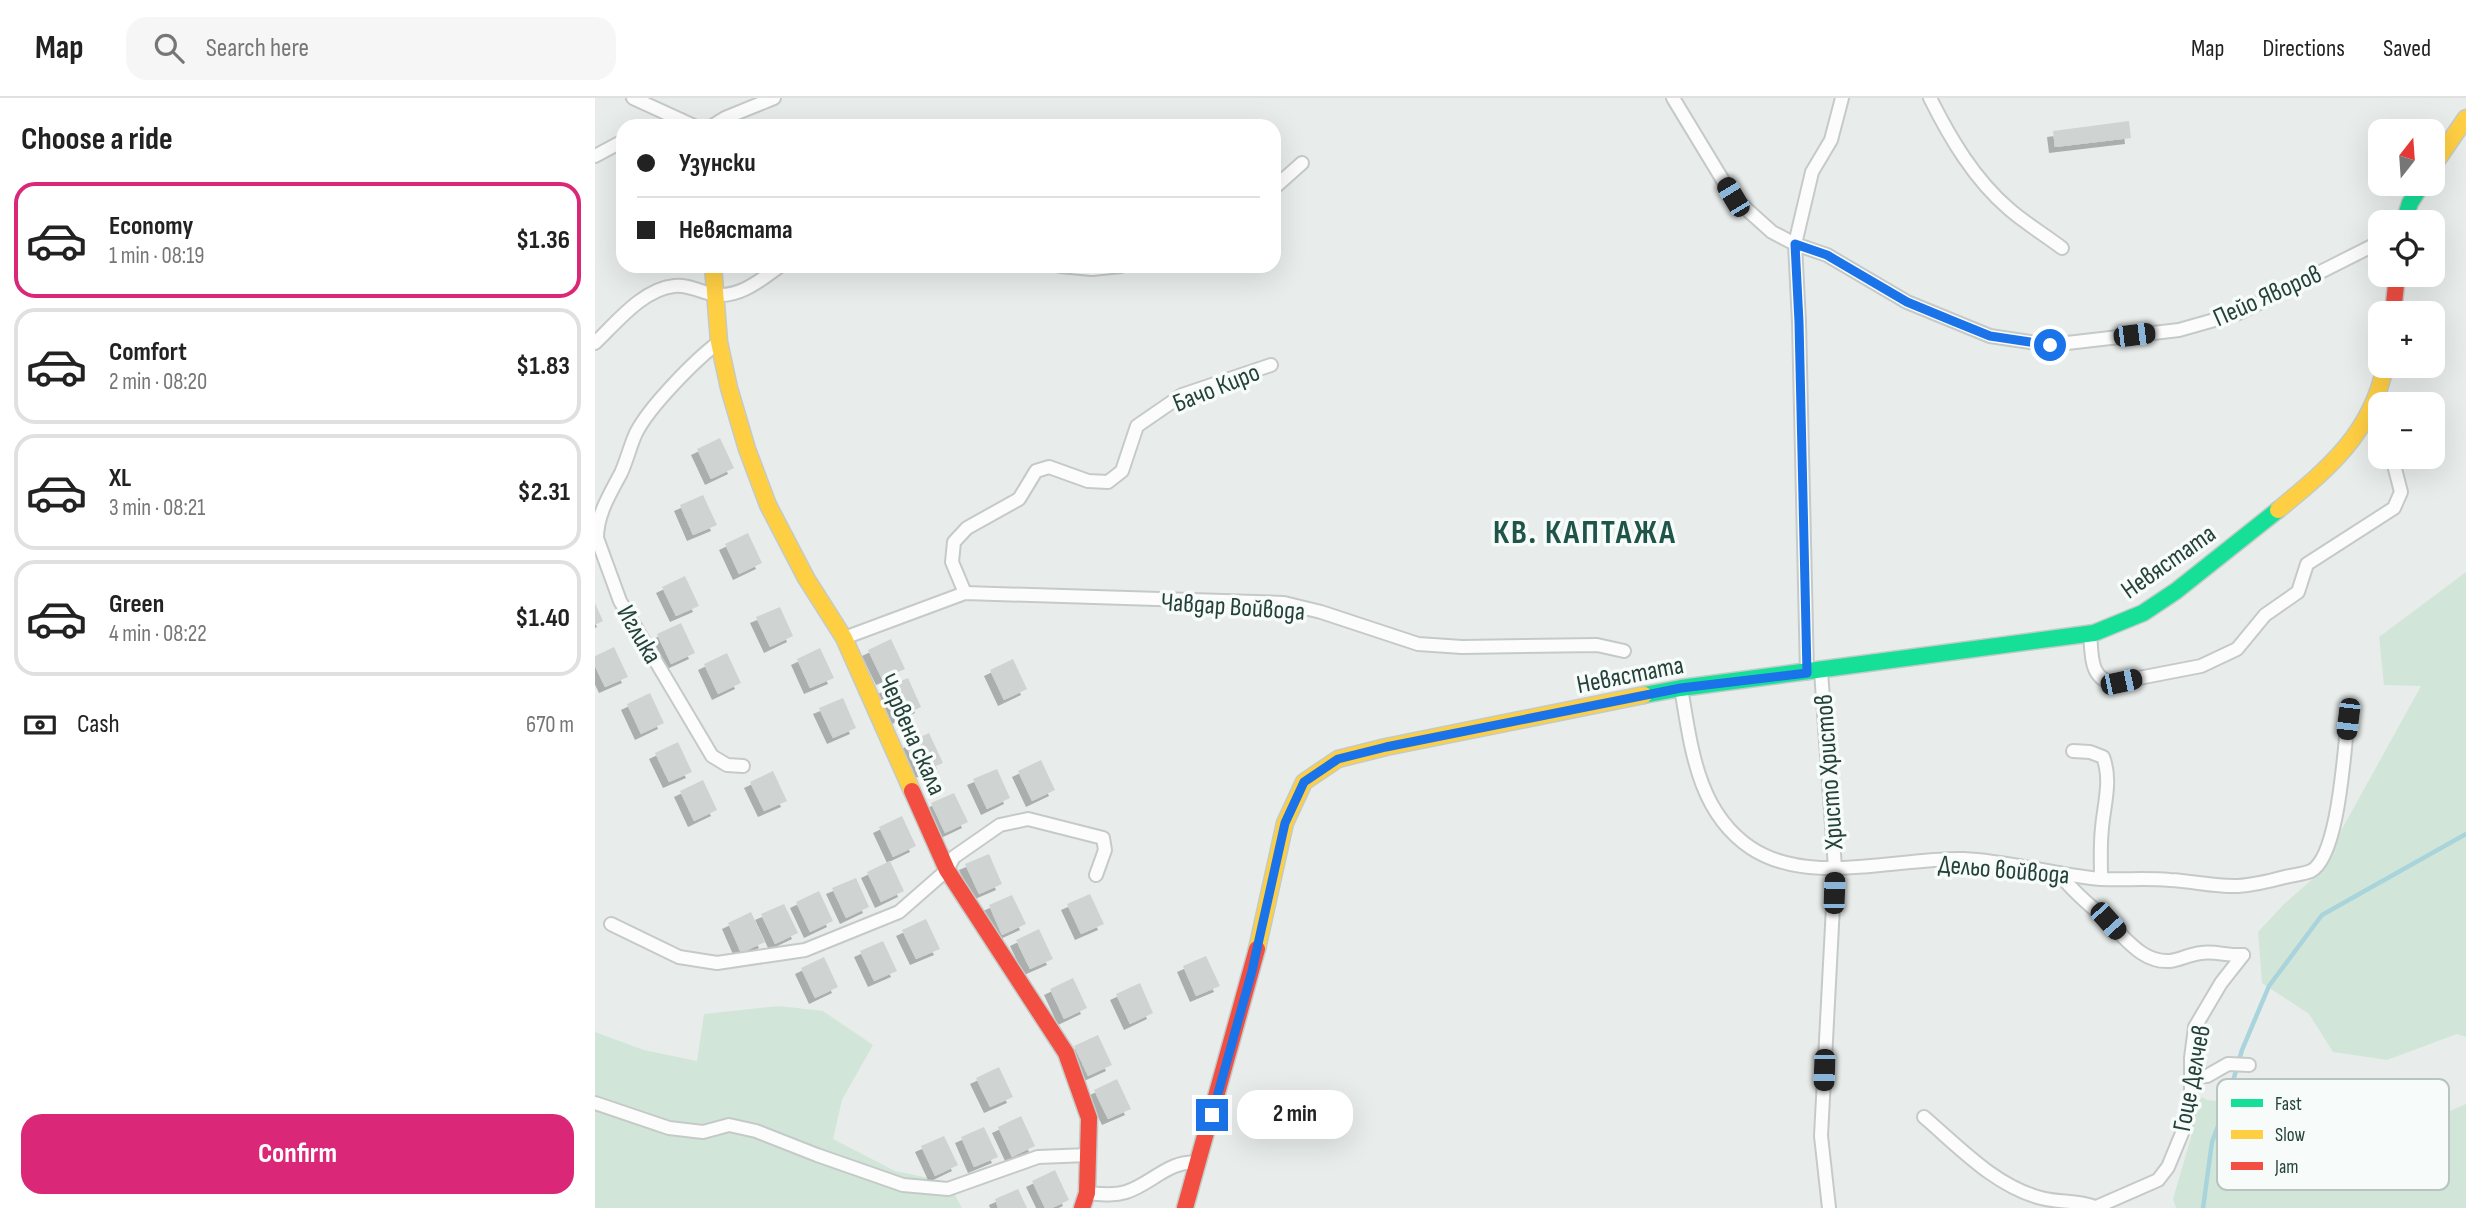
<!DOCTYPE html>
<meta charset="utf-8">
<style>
:root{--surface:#fff;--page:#f6f6f6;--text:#222;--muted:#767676;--line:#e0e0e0;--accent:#db2777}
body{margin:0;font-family:"Sofia Sans Condensed",sans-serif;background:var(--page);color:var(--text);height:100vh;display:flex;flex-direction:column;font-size:26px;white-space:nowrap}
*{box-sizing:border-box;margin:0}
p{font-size:23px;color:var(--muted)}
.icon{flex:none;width:38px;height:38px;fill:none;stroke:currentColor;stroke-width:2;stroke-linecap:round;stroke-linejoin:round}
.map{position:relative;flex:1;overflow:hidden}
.details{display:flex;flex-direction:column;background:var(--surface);width:595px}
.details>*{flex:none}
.guide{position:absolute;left:21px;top:21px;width:665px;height:154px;border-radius:21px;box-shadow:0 7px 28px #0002;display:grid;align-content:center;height:154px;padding:0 21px;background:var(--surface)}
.needle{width:46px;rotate:17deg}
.controls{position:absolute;left:1773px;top:21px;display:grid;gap:14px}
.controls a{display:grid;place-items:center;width:77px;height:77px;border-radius:14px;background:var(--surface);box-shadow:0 7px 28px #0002;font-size:35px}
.end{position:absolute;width:32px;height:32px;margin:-16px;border:9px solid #1a73e8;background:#fff;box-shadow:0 0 0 4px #fff}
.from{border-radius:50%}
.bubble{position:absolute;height:49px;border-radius:21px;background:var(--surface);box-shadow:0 7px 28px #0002;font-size:23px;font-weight:700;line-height:49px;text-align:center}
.car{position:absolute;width:21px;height:42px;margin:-21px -10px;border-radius:9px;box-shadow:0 0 5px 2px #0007;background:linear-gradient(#222 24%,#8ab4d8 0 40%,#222 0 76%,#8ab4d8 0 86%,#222 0)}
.guide b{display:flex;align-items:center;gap:24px;height:66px;font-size:26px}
.guide b+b{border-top:2px solid var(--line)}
.guide i{width:18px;height:18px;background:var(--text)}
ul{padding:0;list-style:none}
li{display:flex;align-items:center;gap:21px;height:116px;margin:0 14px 10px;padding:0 7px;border:4px solid var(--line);border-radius:21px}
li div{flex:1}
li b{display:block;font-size:26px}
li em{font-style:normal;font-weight:700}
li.active{border-color:var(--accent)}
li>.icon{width:63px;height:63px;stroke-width:1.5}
h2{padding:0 21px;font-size:32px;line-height:84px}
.pay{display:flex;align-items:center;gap:18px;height:77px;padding:0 21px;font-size:26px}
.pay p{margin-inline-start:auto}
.button{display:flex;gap:14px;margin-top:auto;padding:14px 21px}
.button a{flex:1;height:80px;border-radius:21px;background:var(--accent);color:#fff;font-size:28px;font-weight:700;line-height:80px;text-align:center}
header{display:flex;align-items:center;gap:42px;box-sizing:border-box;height:98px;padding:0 35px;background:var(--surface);border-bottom:2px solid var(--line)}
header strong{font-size:33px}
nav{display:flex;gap:38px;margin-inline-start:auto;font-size:24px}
.search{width:490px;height:63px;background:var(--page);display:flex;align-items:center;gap:18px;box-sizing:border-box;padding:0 24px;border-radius:21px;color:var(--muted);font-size:26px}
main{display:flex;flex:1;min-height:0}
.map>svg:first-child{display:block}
</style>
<header>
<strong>Map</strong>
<div class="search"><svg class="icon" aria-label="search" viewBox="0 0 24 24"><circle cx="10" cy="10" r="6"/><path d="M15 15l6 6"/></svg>Search here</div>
<nav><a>Map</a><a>Directions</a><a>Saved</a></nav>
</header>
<main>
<section class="details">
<h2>Choose a ride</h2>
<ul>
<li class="active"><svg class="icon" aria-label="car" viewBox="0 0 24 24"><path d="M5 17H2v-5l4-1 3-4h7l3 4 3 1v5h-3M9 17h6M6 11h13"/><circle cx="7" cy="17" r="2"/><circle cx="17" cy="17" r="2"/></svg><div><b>Economy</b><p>1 min · 08:19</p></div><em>$1.36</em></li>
<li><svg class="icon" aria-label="car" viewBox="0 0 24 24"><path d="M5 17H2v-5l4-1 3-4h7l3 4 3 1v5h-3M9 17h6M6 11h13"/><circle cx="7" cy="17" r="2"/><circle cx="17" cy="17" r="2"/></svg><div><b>Comfort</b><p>2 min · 08:20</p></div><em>$1.83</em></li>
<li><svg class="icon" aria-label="car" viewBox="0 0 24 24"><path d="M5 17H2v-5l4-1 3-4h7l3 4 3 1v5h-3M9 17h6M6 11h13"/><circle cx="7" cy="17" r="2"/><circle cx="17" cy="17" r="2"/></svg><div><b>XL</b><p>3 min · 08:21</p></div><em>$2.31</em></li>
<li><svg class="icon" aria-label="car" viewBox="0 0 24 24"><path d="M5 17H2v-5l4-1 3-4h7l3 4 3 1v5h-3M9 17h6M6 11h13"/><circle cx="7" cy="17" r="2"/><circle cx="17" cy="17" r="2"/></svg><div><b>Green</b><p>4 min · 08:22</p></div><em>$1.40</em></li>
</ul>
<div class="pay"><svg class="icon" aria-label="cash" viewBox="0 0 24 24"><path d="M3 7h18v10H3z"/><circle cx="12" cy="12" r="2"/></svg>Cash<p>670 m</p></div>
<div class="button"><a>Confirm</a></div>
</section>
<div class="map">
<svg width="1871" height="1110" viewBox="0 0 1871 1110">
<defs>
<filter id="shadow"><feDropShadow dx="-6" dy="6" stdDeviation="0" flood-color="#0004"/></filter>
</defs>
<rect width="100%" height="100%" fill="#e8edeb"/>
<g fill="#d1e6d8">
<path d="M 1871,474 L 1871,939 L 1862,936 L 1792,962 L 1738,954 L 1714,916 L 1667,885 L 1663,834 L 1690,805 L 1721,778 L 1826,588 L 1789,587 L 1784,539 Z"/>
<path d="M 184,908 L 228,913 L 278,947 L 247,1002 L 238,1041 L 300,1073 L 353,1084 L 367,1110 L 0,1110 L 0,934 L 49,952 L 102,963 L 109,916 Z"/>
<path d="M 1607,999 L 1612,1002 L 1685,1009 L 1752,1058 L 1871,1006 L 1871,1110 L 1581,1110 L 1578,1101 L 1599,1029 L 1597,1001 L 1606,1001 Z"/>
</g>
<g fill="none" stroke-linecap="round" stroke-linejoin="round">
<path stroke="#a9d4db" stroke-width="4.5" d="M 1608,1110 L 1617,1044 L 1631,1007 L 1647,952 L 1674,888 L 1727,817 L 1871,736"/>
</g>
<g fill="#cfd4d2" filter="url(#shadow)">
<path d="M 1534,23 L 1536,40 L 1460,49 L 1458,33 Z"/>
<path d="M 125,340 L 139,370 L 116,381 L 102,351 Z"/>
<path d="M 108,397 L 122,427 L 98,437 L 85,407 Z"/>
<path d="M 153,435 L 167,465 L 144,476 L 130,446 Z"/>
<path d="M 90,478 L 104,508 L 81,518 L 67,489 Z"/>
<path d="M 0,505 L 8,523 L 0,527 Z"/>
<path d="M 185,509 L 198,538 L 175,549 L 161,519 Z"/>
<path d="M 86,525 L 100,555 L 76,566 L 62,536 Z"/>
<path d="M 296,541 L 310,571 L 287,581 L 273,552 Z"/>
<path d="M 19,549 L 33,579 L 10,589 L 0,568 L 0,558 Z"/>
<path d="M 225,550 L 239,580 L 215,590 L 202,561 Z"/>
<path d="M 132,555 L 146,585 L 123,596 L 109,566 Z"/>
<path d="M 418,561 L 432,591 L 409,602 L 395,572 Z"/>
<path d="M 313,580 L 326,609 L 303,620 L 289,590 Z"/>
<path d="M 55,595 L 69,625 L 46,636 L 32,606 Z"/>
<path d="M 248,600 L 261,630 L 238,640 L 224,610 Z"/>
<path d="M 334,635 L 348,665 L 324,675 L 310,646 Z"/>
<path d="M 83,644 L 97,674 L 74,684 L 60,655 Z"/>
<path d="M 446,662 L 460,692 L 437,703 L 423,673 Z"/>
<path d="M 402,671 L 415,700 L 392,711 L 378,681 Z"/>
<path d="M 178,673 L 192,703 L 169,713 L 155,684 Z"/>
<path d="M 108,682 L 122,712 L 99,723 L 85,693 Z"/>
<path d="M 359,695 L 373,724 L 350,735 L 336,705 Z"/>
<path d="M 307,718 L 321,748 L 298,759 L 284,729 Z"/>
<path d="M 394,756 L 407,786 L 384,796 L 370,766 Z"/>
<path d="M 295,763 L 309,793 L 286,804 L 272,774 Z"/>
<path d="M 261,780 L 274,809 L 251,820 L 237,790 Z"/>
<path d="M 224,793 L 238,823 L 215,834 L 201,804 Z"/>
<path d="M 495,796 L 509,826 L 486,836 L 472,806 Z"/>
<path d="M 417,797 L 431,826 L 407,837 L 394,807 Z"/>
<path d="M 189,806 L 203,835 L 180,846 L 166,816 Z"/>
<path d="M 156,814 L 170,844 L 146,855 L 133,825 Z"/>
<path d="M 331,821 L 345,851 L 321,861 L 307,832 Z"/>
<path d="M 444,831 L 458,861 L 435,871 L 421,842 Z"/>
<path d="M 288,843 L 302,873 L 279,883 L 265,853 Z"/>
<path d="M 611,858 L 625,888 L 601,898 L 588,868 Z"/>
<path d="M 229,859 L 243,889 L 220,900 L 206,870 Z"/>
<path d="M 478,880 L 492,910 L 469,921 L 455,891 Z"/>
<path d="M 545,885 L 558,915 L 535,926 L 521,896 Z"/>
<path d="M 503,937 L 517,967 L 493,978 L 479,948 Z"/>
<path d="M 404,969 L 418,999 L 395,1009 L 381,980 Z"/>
<path d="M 522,981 L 536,1011 L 513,1021 L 499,992 Z"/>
<path d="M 426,1018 L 440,1048 L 417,1059 L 403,1029 Z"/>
<path d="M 389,1029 L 403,1059 L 379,1069 L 366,1039 Z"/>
<path d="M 349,1038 L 363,1067 L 340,1078 L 326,1048 Z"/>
<path d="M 460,1072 L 474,1102 L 457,1110 L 450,1110 L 437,1083 Z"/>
<path d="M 423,1091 L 432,1110 L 403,1110 L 400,1101 Z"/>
</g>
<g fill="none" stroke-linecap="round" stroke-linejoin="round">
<g stroke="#c5cac8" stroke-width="16">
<g id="street">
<path d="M 38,0 L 99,28"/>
<path d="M 1078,0 L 1138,99 L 1177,134 L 1200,146 L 1232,157 L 1312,204 L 1395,238 L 1455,247 L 1584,232 L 1644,215 L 1785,144"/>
<path d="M 1335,0 C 1355,40 1379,81 1414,111 C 1430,125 1450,137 1467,150"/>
<path d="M 68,28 L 86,22"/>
<path d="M 117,28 L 130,20 L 179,0"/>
<path d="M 0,58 L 28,43"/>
<path d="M 679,90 L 707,65"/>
<path d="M 465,168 L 497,171 L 526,168"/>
<path d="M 124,244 C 100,262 54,309 41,335 C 35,348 32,362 26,375 C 15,396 2,416 2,440 L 25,503 L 117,658 L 132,667 L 148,668"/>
<path d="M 0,245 C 21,225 48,191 79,188 C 90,186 105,193 116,196 C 142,202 166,182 185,168"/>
<path d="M 1772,322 L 1785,333"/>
<path d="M 370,495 L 357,464 L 359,444 L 372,430 L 424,401 L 441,373 L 454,369 L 493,383 L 513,384 L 527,373 L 542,328 L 587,297 L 676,267"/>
<path d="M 1495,535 C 1497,556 1494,580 1518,585 L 1606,568 L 1642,551 L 1670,517 L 1703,494 L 1712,466 L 1799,410 L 1806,394 L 1797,359"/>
<path d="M 249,540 L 370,495 L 689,505 L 726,514 L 823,546 L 867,549 L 1002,547 L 1029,553"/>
<path d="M 1226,573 L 1240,770 L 1226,1038 L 1234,1110"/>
<path d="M 1212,575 L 1204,224 L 1200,146 L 1217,74 L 1236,42 L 1247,0"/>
<path d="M 1086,590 C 1096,648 1102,714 1156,750 C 1215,789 1303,759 1369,761 C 1415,763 1460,777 1506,781 C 1529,782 1552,780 1575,782 C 1598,783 1620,789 1643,788 C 1659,787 1675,783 1690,779 C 1698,777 1709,776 1716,773 C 1744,758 1749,652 1753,621"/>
<path d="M 1478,653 L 1495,654 L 1508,659 C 1517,682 1509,706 1507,730 C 1505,747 1506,764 1506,781"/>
<path d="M 1464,775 C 1478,795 1496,807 1513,824 C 1531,840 1547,865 1575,863 C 1585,862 1595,856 1606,855 C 1620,853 1634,858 1648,857"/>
<path d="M 16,826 L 84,859 L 122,865 L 210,852 L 304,814 L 352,772 L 359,759 L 405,727 L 433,721 L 508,740 L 510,752 L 501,777"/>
<path d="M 1597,978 L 1612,978 L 1633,966 L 1654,967"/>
<path d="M 0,1005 L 74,1030 L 108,1034 L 134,1027 L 161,1033 L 222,1057 L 308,1087 L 353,1091 L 443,1059 L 493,1057"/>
<path d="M 1329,1019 C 1364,1049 1400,1088 1446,1100 C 1464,1105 1482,1102 1500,1109"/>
<path d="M 492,1095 C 505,1096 518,1098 531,1094 C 557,1086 574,1061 604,1065"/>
<path d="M 1499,1110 L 1563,1082 L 1573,1069 L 1592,1023 L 1596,996 L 1596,960 L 1600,929 L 1626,885 L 1648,857"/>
</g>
</g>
<g stroke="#c3cbc8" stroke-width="19">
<g id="fast">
<path d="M 1809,124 L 1815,105 L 1827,86"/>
<path d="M 1049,597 L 1086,590 L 1499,535 L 1548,515 L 1581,493 L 1683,412"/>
</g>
</g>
<g stroke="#c3cbc8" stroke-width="19">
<g id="slow">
<path d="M 1838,68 L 1871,20"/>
<path d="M 118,168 L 124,244 L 134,290 L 152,351 L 173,407 L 211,480 L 249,540 L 317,693"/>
<path d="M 1683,412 C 1733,371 1777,335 1790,268"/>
<path d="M 662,851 L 690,725 L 709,684 L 743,661 L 791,649 L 1049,597"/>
</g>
</g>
<g stroke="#c3cbc8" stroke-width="19">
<g id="jam">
<path d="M 1798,215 L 1802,177"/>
<path d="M 317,693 L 352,772 L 471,955 L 494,1020 L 492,1095 L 487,1110"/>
<path d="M 590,1110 L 662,851"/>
</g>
</g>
<use href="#street" stroke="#fcfcfc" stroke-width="12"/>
<use href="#fast" stroke="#16e098" stroke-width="16"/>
<use href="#slow" stroke="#ffcf43" stroke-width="16"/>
<use href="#jam" stroke="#f24e42" stroke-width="16"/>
</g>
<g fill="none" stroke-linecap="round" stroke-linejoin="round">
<path stroke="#1a73e8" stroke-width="9" d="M 617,1017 L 657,873 L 690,725 L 709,684 L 743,661 L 791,649 L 1086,590 L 1212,575 L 1204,224 L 1200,146 L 1232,157 L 1312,204 L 1358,223 L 1395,238 L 1455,247"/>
</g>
<g text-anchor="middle" stroke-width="7" stroke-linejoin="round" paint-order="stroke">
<g font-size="26" fill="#24423a" stroke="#f7fbf9">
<text transform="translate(1672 197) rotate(-24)" y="9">Пейо Яворов</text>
<text transform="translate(621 289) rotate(-22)" y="9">Бачо Киро</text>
<text transform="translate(1573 463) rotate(-35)" y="9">Невястата</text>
<text transform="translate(638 508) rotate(4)" y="9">Чавдар Войвода</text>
<text transform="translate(45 536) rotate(60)" y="9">Иглика</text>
<text transform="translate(1035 576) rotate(-11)" y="9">Невястата</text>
<text transform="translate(318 636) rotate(66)" y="9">Червена скала</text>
<text transform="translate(1233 674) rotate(-94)" y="9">Христо Христов</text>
<text transform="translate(1409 771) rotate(5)" y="9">Дельо войвода</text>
<text transform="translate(1596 980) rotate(-79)" y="9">Гоце Делчев</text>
</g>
<g font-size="33" font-weight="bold" letter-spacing="2" fill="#1f5548" stroke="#f7fbf9">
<text x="990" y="445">КВ. КАПТАЖА</text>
</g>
</g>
<rect x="1622" y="981" width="232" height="111" rx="10" fill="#f7fbf9" stroke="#b8c4c0" stroke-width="2"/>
<rect x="1636" y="1001" width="32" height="8" fill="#16e098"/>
<rect x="1636" y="1032" width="32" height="9" fill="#ffcf43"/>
<rect x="1636" y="1064" width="32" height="8" fill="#f24e42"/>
<g font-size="19" fill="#24423a">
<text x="1680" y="1012">Fast</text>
<text x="1680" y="1043">Slow</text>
<text x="1680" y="1075">Jam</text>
</g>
</svg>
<div class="controls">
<a><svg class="needle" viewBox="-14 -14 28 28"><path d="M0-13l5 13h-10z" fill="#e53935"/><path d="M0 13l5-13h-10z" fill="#767676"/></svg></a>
<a><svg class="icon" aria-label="locate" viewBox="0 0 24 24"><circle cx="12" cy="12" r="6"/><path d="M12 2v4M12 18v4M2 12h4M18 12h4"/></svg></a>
<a>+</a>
<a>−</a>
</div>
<i class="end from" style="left:1455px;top:247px"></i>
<i class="end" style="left:617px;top:1017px"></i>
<div class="bubble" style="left:642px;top:992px;width:116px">2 min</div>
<i class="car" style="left:1138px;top:99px;rotate:329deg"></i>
<i class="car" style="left:1539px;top:237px;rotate:83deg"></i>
<i class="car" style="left:1526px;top:584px;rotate:78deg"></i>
<i class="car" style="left:1753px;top:621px;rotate:187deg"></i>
<i class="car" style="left:1239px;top:795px;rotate:2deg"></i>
<i class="car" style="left:1513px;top:823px;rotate:138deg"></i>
<i class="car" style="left:1229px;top:972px;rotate:182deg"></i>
<div class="guide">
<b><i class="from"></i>Узунски</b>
<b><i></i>Невястата</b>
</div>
</div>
</main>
